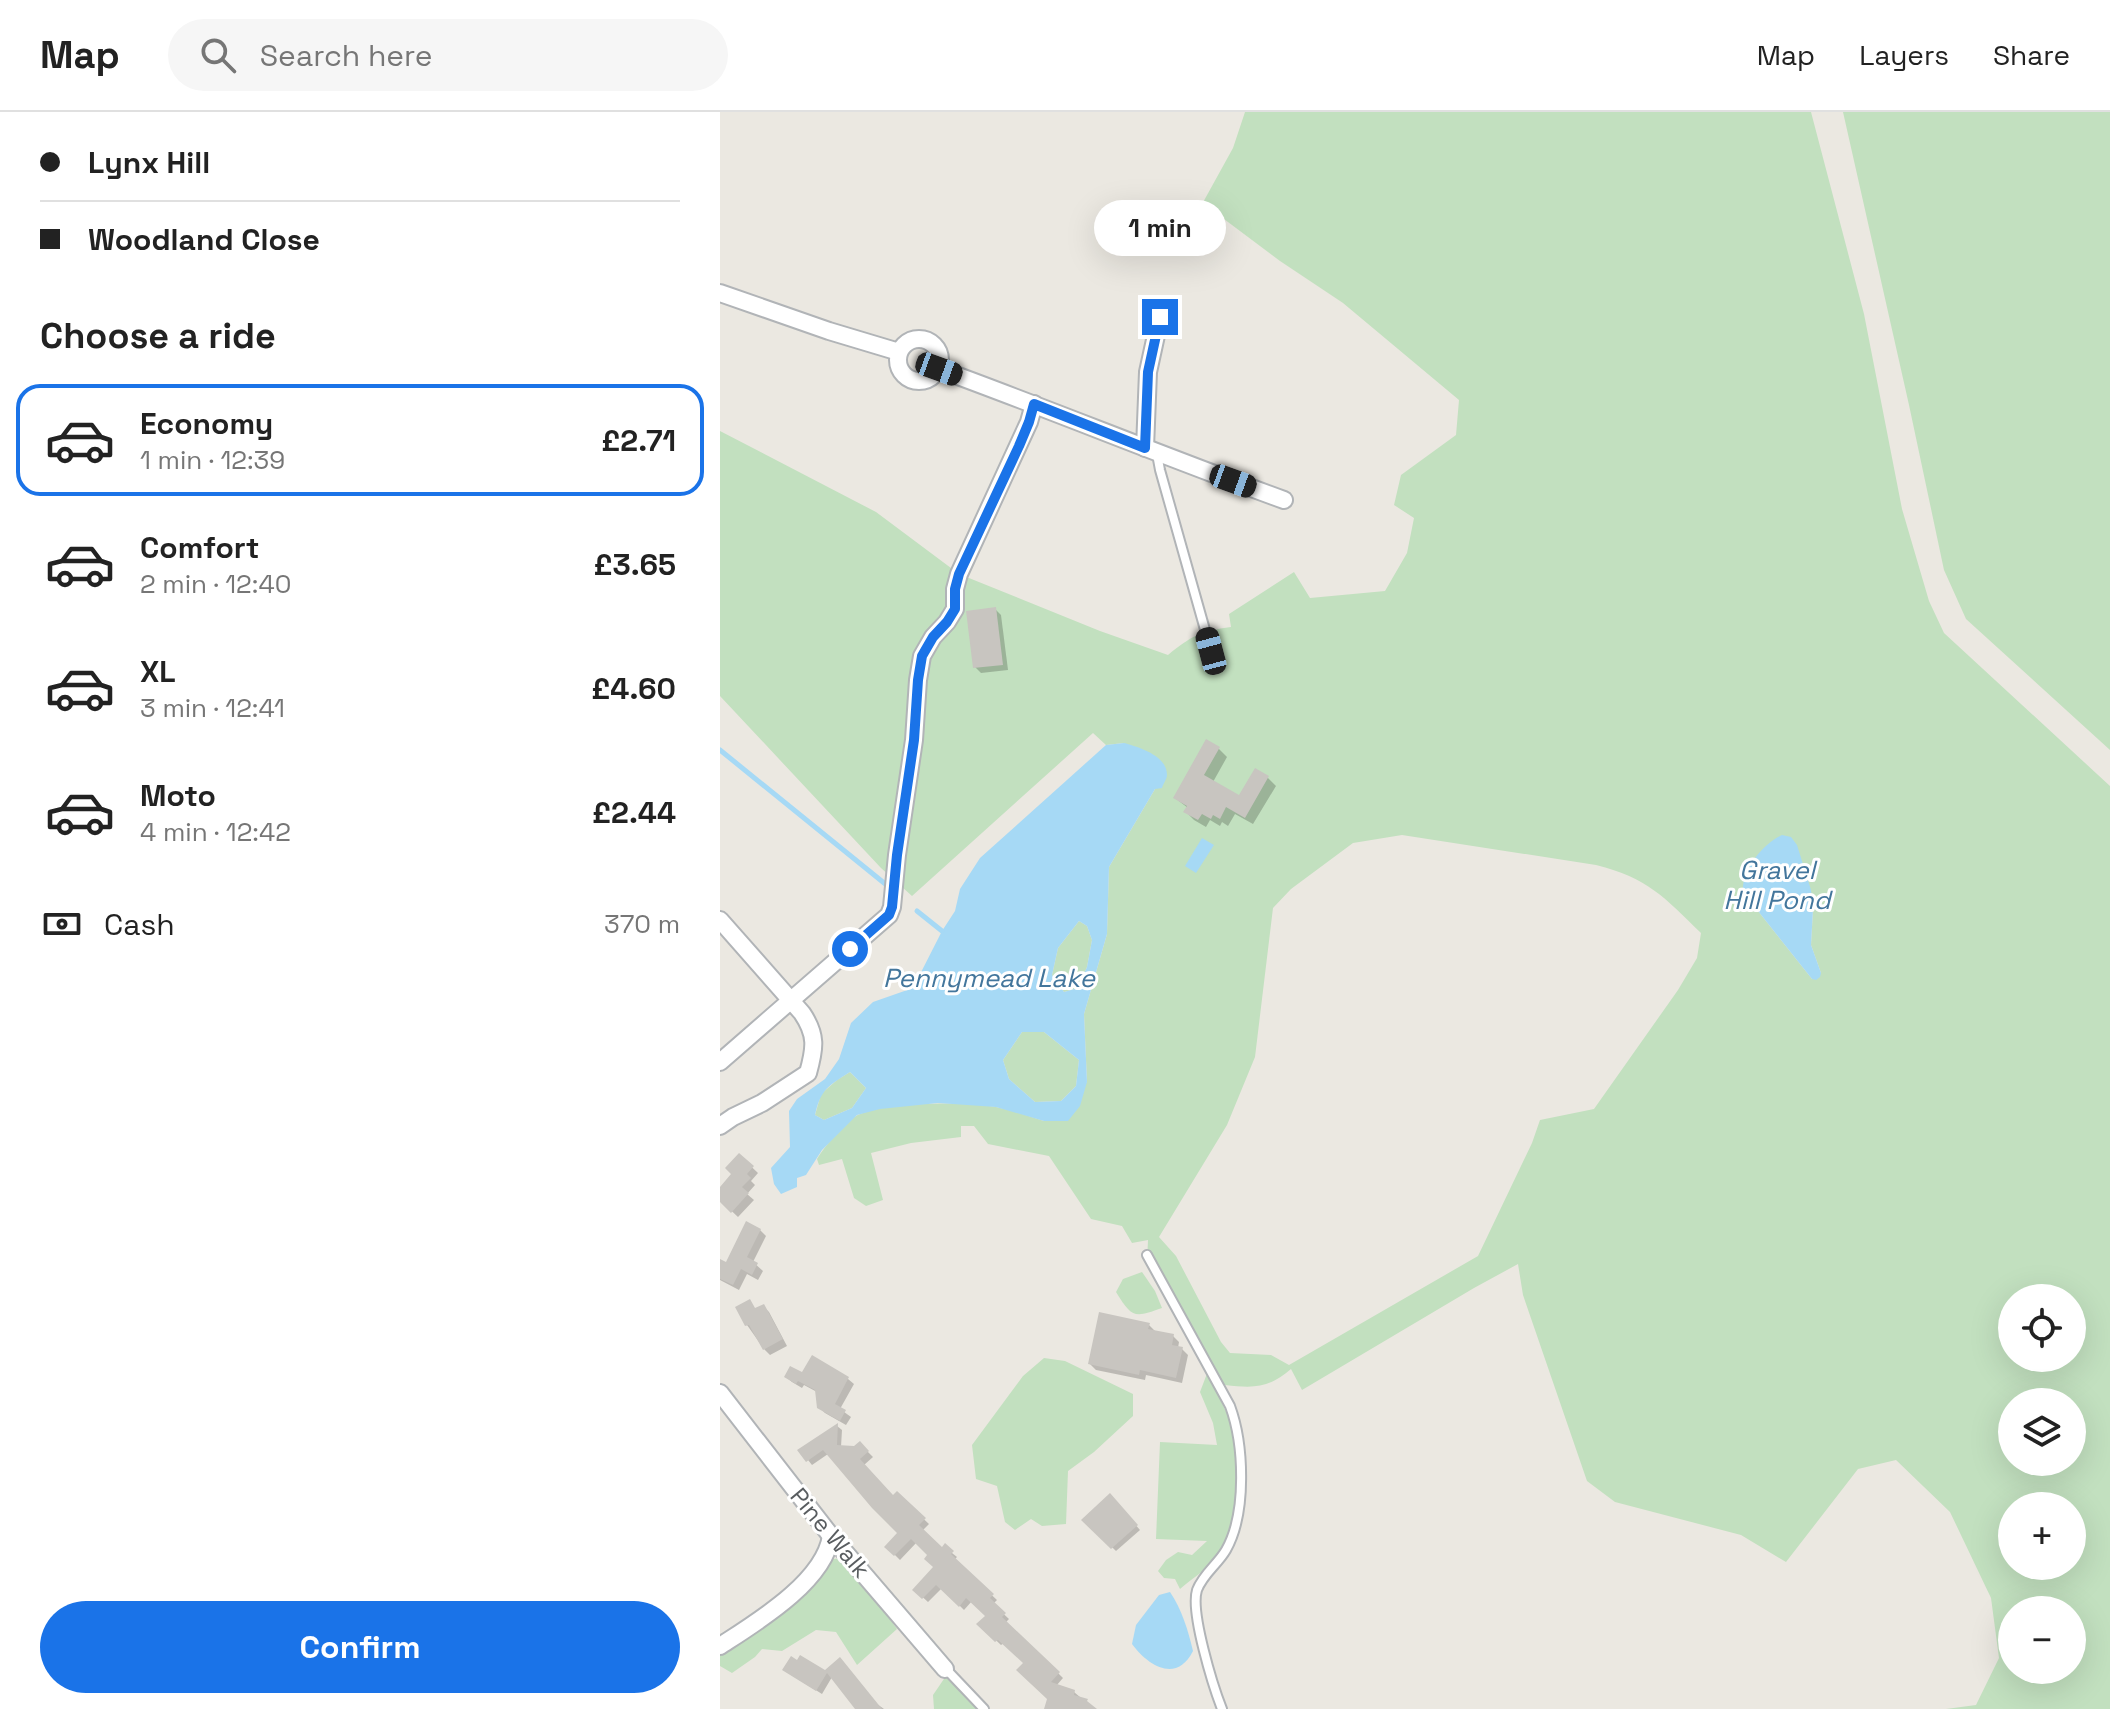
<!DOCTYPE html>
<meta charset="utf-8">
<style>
:root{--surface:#fff;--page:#f6f6f6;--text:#222;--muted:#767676;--line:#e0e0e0;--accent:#1a73e8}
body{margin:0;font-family:"Space Grotesk",sans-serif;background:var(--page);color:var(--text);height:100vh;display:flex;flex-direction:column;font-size:30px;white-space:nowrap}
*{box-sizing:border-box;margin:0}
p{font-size:26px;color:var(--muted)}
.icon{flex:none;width:44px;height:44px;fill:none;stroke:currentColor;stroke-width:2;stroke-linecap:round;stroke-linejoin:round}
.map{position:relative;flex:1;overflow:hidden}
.panel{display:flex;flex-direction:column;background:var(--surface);width:720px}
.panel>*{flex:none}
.banner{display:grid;align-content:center;height:176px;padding:0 40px;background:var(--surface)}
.fabs{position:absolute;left:1278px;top:1172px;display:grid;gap:16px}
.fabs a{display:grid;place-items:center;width:88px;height:88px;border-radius:50%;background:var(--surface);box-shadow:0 8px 32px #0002;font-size:40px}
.end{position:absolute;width:36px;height:36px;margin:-18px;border:10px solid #1a73e8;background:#fff;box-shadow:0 0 0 4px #fff}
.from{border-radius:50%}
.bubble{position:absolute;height:56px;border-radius:28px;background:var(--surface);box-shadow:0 8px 32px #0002;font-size:26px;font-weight:600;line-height:56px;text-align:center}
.car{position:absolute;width:24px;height:48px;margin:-24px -12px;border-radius:10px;box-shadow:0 0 6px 2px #0007;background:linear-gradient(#222 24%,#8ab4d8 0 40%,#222 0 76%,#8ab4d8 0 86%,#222 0)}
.banner b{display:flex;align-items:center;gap:28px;height:76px;font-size:30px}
.banner b+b{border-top:2px solid var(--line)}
.banner i{width:20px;height:20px;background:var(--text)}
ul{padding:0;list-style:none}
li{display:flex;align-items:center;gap:24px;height:112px;margin:0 16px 12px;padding:0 24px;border:4px solid transparent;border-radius:24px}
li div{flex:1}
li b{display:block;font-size:30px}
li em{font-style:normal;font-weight:600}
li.current{border-color:var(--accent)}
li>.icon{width:72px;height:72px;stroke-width:1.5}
h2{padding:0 40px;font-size:36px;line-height:96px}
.pay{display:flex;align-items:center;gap:20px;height:88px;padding:0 40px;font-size:30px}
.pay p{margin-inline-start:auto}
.primary-button{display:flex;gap:16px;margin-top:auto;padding:16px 40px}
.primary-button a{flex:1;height:92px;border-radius:48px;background:var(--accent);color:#fff;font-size:32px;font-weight:600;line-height:92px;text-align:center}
header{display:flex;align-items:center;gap:48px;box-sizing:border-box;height:112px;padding:0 40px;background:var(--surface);border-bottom:2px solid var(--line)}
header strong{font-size:38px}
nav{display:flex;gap:44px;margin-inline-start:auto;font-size:28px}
.search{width:560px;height:72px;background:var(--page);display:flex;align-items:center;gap:20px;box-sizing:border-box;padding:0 28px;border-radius:44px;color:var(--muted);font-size:30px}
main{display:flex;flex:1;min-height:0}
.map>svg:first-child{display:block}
</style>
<header>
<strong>Map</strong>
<div class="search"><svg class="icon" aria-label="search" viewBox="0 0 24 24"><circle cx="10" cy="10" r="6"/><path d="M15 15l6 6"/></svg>Search here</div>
<nav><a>Map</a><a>Layers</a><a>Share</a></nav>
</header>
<main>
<section class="panel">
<div class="banner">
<b><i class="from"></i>Lynx Hill</b>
<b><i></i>Woodland Close</b>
</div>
<h2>Choose a ride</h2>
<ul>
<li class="current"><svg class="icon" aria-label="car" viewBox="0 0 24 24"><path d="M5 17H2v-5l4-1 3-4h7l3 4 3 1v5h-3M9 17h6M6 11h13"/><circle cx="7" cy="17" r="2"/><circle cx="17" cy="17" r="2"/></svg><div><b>Economy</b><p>1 min · 12:39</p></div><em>£2.71</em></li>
<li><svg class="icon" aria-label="car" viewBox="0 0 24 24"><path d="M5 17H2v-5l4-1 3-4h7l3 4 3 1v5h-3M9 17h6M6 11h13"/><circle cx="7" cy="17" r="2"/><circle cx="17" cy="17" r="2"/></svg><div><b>Comfort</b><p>2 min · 12:40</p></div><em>£3.65</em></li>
<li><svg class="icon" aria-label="car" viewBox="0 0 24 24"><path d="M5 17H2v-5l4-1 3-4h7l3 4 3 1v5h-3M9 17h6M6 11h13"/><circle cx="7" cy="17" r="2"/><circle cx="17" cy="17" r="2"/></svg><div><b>XL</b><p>3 min · 12:41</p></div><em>£4.60</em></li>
<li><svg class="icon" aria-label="car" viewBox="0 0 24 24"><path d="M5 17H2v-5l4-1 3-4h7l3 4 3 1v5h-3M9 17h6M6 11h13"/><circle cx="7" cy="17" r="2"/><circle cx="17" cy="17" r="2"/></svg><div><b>Moto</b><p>4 min · 12:42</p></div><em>£2.44</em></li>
</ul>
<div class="pay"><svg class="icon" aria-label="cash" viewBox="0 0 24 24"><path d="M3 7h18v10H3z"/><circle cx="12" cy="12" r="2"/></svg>Cash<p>370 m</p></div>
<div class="primary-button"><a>Confirm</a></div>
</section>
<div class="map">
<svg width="1390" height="1597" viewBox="0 0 1390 1597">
<rect width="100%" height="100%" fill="#ebe8e1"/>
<g fill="#c2e0bf" fill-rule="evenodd">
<path d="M 525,0 L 1091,0 L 1144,202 L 1182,397 L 1209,489 L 1224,521 L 1390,674 L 1390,1597 L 1226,1597 L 1256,1593 L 1279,1546 L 1271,1486 L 1230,1400 L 1176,1348 L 1138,1357 L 1066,1450 L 1021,1423 L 895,1390 L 867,1369 L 803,1183 L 798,1152 L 754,1176 L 582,1278 L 571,1257 C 548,1277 533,1276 505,1273 L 500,1287 C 503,1294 508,1302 510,1310 C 519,1341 521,1410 502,1439 C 492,1454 474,1465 460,1477 L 455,1467 L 444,1466 L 438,1459 L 446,1448 L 458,1440 L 472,1443 L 487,1429 L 436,1427 L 440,1330 L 497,1333 L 493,1311 L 480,1280 L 488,1259 L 475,1241 L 427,1151 L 428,1128 L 412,1131 L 402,1114 L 371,1107 L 329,1044 L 268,1032 L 254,1014 L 241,1014 L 241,1025 L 191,1031 L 151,1041 L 163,1088 L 146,1094 L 134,1086 L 122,1047 L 99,1053 L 97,1047 C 105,1034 126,1008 140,1002 C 170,990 244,989 276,995 C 292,998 308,1004 324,1009 L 367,970 L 364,902 L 387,822 L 389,755 L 435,677 L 404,631 L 386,633 L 373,621 L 192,784 L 161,756 L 0,584 L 0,319 L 156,400 L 239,462 L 380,519 L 448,543 C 471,524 481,519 511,515 L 509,502 L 574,460 L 590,486 L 665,479 L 687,441 L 694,406 L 674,393 L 681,363 L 736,323 L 739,288 L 623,191 L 560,149 L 496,101 L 481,94 L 513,36 ZM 682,723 L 876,753 C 928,766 944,785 981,821 L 977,846 L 958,878 L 874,997 L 820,1008 L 812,1031 L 758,1144 L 569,1253 L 551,1243 L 510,1241 L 501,1230 L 456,1144 L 439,1125 L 507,1013 L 535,945 L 553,796 L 571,777 L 633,731 ZM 1023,780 L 1093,797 L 1091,833 L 1101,861 L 1092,867 ZM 1292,1186 L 1352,1186 L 1352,1246 L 1292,1246 ZM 1292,1290 L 1352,1290 L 1352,1350 L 1292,1350 ZM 1292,1394 L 1352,1394 L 1352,1454 L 1292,1454 ZM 1292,1498 L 1352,1498 L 1352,1558 L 1292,1558 Z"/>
<path d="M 1123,0 L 1390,0 L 1390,638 L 1246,507 L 1224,458 L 1189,293 Z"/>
<path d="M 359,809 L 367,814 L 372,828 L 367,855 L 358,876 L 344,880 L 332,863 L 338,836 Z"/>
<path d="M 302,920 L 324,920 L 359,948 L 356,974 L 341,989 L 315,990 L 289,967 L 283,948 Z"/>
<path d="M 130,960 L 146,976 L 132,996 L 104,1008 L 95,1003 L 101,982 L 117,968 Z"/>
<path d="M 422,1160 L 435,1179 L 442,1196 C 414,1206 412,1206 396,1180 L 403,1167 Z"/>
<path d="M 324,1246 L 345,1249 L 413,1282 L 413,1304 L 374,1340 L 348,1359 L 346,1412 L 322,1414 L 311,1407 L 295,1418 L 285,1410 L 277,1374 L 256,1367 L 252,1333 L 303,1264 Z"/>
<path d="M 126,1446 L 177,1517 L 137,1553 L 116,1520 L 96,1518 L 62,1539 L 42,1537 L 35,1545 L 12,1561 L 0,1554 L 0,1536 L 68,1489 L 112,1447 Z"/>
<path d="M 226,1564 L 260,1597 L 214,1597 L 213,1583 Z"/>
</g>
<g fill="#a6d9f5" fill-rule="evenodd">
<path d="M 404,631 C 418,635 447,643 447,663 C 447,667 443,672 442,676 L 435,677 L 389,755 L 387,822 L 364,902 L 367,970 L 360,994 L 348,1009 L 324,1009 L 276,995 L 218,991 L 160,997 L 137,1003 L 102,1038 L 86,1063 L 77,1066 L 77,1075 L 61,1082 L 54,1072 L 51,1056 L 70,1035 L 69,999 L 77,987 L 105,967 L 119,947 L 131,911 L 153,890 L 193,876 L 222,819 L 235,799 L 240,777 L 260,746 L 386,633 ZM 359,809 L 367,814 L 372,828 L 367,855 L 358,876 L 344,880 L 332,863 L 338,836 ZM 302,920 L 324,920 L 359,948 L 356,974 L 341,989 L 315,990 L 289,967 L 283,948 ZM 130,960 L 146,976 L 132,996 L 104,1008 L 95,1003 C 101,977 108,974 130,960 Z"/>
<path d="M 1062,723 L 1071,725 L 1077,733 L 1091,778 L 1093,797 L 1091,833 L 1101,861 L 1100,865 L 1096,868 L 1092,867 L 1023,780 C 1021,759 1043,731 1062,723 Z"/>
<path d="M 482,726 L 494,733 L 476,761 L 465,754 Z"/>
<path d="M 450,1480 C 462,1498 468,1518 473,1539 C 457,1571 429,1555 412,1532 L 416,1513 L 439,1483 Z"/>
</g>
<g fill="#0003">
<path d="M 275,497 L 281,503 L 288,558 L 261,561 L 255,555 Z"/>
<path d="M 487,630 L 499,637 L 507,645 L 493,670 L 520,685 L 547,665 L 556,674 L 533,712 L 515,702 L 508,714 L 502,710 L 500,714 L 490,708 L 486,715 L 474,708 L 466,700 L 468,696 L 455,686 Z"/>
<path d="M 20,1044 L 38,1061 L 31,1069 L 35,1073 L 27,1082 L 34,1088 L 18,1105 L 0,1088 L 14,1062 Z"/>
<path d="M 40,1118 L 46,1124 L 33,1150 L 43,1159 L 38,1168 L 27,1162 L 19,1178 L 0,1168 L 0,1149 L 7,1152 Z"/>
<path d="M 29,1190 L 36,1198 L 43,1194 L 49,1200 L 67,1234 L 50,1243 L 44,1237 L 27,1213 Z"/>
<path d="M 429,1213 L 435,1219 L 453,1224 L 459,1230 L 458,1236 L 462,1237 L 468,1243 L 462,1271 L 426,1263 L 425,1268 L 376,1258 L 370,1252 Z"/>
<path d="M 92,1246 L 128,1267 L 134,1272 L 120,1297 L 131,1305 L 126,1313 L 105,1301 L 99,1295 L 97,1280 L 84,1273 L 82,1276 L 72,1270 L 66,1265 L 83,1262 Z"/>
<path d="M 117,1314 L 122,1318 L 121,1335 L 135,1336 L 140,1332 L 153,1345 L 144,1353 L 173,1386 L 177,1382 L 209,1412 L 202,1419 L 222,1437 L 225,1434 L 232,1441 L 237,1445 L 234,1448 L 277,1488 L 273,1492 L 289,1507 L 286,1510 L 343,1566 L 336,1574 L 354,1580 L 374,1597 L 326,1597 L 329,1587 L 305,1551 L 284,1531 L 281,1533 L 259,1512 L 267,1504 L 252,1489 L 244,1498 L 222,1476 L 208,1490 L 195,1478 L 216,1455 L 210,1443 L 197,1430 L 180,1448 L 167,1435 L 180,1421 L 108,1342 L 92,1353 L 88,1348 Z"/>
<path d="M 390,1384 L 420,1418 L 396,1439 L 364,1408 Z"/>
<path d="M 120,1548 L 157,1592 L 164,1597 L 137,1597 L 112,1565 L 102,1582 L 70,1562 L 105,1561 Z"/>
</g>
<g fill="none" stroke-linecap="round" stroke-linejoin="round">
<g stroke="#a6d9f5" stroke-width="5">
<path d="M 0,638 L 169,775"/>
<path d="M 197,799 L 222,819"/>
</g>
</g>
<g fill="#c8c5c0">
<path d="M 276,495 L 283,553 L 253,556 L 246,499 Z"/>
<path d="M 486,627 L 500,635 L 484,663 L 519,683 L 535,656 L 549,664 L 525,706 L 506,695 L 500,707 L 493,703 L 491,707 L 482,702 L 478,708 L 463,700 L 467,694 L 453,686 Z"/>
<path d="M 19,1041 L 34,1054 L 27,1062 L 31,1066 L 22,1075 L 29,1081 L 11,1101 L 0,1090 L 0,1075 L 11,1062 L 5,1056 Z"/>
<path d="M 26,1109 L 41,1117 L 27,1145 L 38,1151 L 32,1163 L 21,1157 L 13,1173 L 0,1167 L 0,1147 L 6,1150 Z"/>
<path d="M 30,1187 L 35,1196 L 44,1192 L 63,1227 L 43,1238 L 29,1213 L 25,1214 L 15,1195 Z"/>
<path d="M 379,1200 L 430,1211 L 428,1217 L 454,1222 L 452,1233 L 463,1235 L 456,1266 L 420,1258 L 419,1263 L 368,1252 Z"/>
<path d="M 92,1243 L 129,1265 L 115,1292 L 126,1298 L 120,1309 L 97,1296 L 95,1278 L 78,1269 L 76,1272 L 64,1265 L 70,1254 L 82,1260 Z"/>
<path d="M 118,1311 L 117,1333 L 134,1334 L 140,1329 L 149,1339 L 140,1347 L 173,1383 L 177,1379 L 206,1406 L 199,1413 L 222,1435 L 225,1431 L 234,1439 L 231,1442 L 274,1482 L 270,1486 L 286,1501 L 282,1505 L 340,1560 L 331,1570 L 355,1578 L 354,1583 L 368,1587 L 367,1589 L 377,1597 L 324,1597 L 327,1587 L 296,1558 L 303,1551 L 278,1528 L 275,1530 L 256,1512 L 265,1504 L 246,1486 L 239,1495 L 216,1473 L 202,1487 L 192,1478 L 213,1455 L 204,1447 L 207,1443 L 191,1427 L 174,1444 L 164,1435 L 177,1421 L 152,1396 L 103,1338 L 86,1350 L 77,1338 Z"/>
<path d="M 390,1381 L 418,1413 L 391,1437 L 361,1408 Z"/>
<path d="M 80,1543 L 105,1558 L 120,1545 L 162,1597 L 135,1597 L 107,1561 L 96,1579 L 62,1558 L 71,1544 L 77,1548 Z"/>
</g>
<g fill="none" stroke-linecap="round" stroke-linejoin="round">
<g stroke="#b1b4b7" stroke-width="12">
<g id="service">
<path d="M 437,342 L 440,358 L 491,539"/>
<path d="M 427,1143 L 510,1294 C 524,1332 527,1401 506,1438 C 498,1452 483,1462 477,1478 C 470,1500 493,1574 502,1597"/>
<path d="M 226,1557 L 264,1597"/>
</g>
</g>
<g stroke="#b1b4b7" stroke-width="20">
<g id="minor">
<path d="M 0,181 L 109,219 L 179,240"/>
<circle cx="199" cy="248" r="21"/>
<path d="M 219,257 C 334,299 448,346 564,388"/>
<path d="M 425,336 L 428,260 L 440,205"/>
<path d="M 0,808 L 82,901 C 97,923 95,936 88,961 L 42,991 L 13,1005 L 0,1014"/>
<path d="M 0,950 L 169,803 L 172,795 L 177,743 L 194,628 L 198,568 L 202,544 L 213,525 L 227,510 L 235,497 L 235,477 L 239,462 L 309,310 L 314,292"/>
<path d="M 0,1281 L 111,1424 L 225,1557"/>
<path d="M 0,1534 C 37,1510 104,1470 111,1424"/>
</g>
</g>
<use href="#service" stroke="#fff" stroke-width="8"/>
<use href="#minor" stroke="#fff" stroke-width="16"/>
</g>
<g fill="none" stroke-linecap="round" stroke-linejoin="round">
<path stroke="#1a73e8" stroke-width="10" d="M 130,837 L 169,803 L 172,795 L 177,743 L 194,628 L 198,568 L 202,544 L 213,525 L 227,510 L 235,497 L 235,477 L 239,462 L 299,334 L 309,310 L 314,292 L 425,336 L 428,260 L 440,205"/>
</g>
<g text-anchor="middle" stroke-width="6" stroke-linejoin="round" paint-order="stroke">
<g font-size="24" fill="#595d60" stroke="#fff">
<text transform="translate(110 1421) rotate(50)" y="8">Pine Walk</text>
</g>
<g font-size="26" font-style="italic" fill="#43769c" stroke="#fff">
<text x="1057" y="767">Gravel<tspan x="1057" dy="30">Hill Pond</tspan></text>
<text x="269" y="875">Pennymead Lake</text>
</g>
</g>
</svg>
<div class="fabs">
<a><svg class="icon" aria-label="locate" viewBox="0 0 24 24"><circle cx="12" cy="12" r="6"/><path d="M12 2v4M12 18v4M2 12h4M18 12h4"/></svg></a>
<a><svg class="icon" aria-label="layers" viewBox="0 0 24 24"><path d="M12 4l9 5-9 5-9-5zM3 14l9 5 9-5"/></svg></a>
<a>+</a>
<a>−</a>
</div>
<i class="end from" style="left:130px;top:837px"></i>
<i class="end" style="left:440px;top:205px"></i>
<div class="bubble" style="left:374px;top:88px;width:132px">1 min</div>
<i class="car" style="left:219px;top:257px;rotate:110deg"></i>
<i class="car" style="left:513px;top:369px;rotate:110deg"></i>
<i class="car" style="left:491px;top:539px;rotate:345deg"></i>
</div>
</main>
